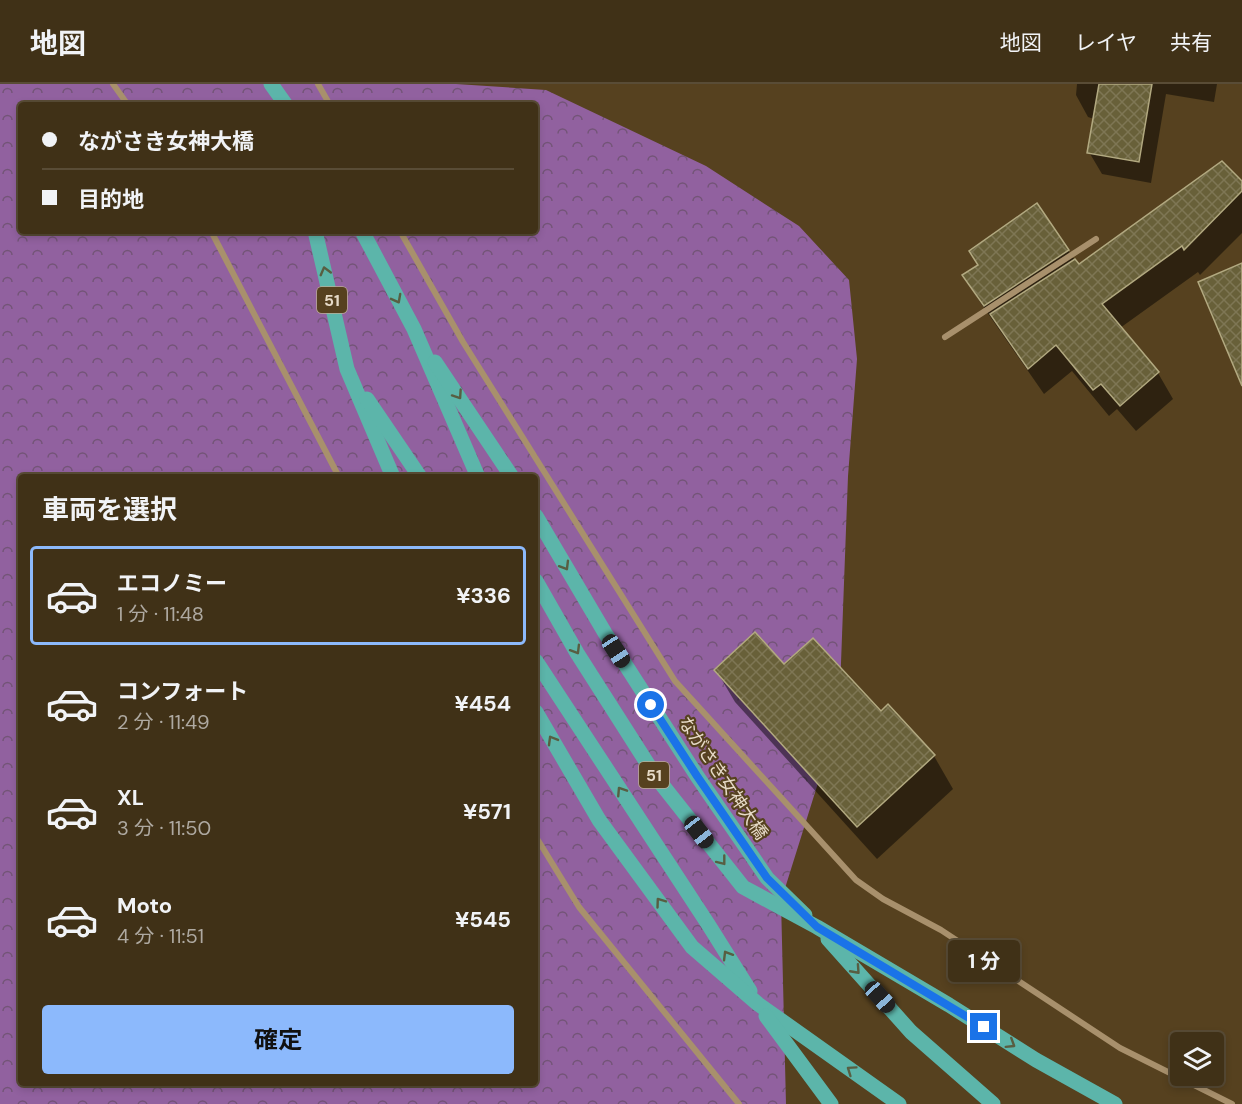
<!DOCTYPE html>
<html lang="ja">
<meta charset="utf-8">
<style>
:root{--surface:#403117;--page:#4b3d24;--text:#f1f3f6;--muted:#aea9a1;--line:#594c36;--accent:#8cb9fc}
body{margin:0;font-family:"DM Sans","Noto Sans JP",sans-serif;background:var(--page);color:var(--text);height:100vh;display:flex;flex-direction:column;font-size:22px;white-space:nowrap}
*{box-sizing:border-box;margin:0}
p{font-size:20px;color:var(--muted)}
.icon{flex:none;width:33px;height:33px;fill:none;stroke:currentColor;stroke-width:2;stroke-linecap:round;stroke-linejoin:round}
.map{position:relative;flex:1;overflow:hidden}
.details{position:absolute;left:18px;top:390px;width:520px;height:612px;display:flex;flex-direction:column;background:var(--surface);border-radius:6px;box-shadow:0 3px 9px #0003,0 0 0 2px var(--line)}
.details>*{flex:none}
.banner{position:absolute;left:18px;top:18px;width:520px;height:132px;border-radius:6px;box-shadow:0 3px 9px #0003,0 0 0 2px var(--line);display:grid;align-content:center;height:132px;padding:0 24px;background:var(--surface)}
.fabs{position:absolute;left:1170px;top:948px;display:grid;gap:12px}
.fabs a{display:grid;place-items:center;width:54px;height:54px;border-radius:6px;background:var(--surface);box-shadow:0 3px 9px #0003,0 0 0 2px var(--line);font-size:30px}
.end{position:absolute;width:27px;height:27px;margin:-14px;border:8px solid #1a73e8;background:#fff;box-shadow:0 0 0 3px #fff}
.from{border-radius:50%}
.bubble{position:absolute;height:42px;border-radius:6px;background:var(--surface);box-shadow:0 3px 9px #0003,0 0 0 2px var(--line);font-size:20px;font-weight:700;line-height:42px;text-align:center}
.car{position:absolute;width:18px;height:36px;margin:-18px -9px;border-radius:8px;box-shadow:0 0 4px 2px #0007;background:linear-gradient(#222 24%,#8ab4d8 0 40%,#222 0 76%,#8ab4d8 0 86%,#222 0)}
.banner b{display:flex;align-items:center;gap:21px;height:57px;font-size:22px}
.banner b+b{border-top:2px solid var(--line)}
.banner i{width:15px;height:15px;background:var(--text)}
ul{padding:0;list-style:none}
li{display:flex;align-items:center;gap:18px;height:99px;margin:0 12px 9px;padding:0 12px;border:3px solid transparent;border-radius:6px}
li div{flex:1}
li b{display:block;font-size:22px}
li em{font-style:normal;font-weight:700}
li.on{border-color:var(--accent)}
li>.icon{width:54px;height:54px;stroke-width:1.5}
h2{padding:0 24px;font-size:27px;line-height:72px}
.button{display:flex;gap:12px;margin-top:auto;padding:12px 24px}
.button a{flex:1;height:69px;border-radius:6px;background:var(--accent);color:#111;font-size:24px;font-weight:700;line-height:69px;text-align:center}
header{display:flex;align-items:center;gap:36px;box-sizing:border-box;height:84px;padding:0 30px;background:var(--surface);border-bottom:2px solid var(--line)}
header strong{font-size:28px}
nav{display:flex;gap:33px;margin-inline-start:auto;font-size:21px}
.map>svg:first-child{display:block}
</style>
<header>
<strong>地図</strong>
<nav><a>地図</a><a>レイヤ</a><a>共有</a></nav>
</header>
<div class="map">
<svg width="1242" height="1020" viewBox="0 0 1242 1020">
<defs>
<pattern id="forest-crowns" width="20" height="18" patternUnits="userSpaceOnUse" patternTransform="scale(1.5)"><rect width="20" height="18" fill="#91619f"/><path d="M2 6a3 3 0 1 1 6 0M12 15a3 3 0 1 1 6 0" fill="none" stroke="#735477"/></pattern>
<pattern id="building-cross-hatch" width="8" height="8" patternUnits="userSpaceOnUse" patternTransform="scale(1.5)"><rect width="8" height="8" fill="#686039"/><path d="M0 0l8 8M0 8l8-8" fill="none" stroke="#7e7654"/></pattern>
</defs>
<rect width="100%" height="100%" fill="#56411f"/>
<path fill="url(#forest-crowns)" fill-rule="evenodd" d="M 0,0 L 456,0 L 546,6 L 706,82 L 799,142 L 849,196 L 857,275 L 848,392 L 839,632 L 781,817 L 786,1020 L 0,1020 ZM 21,21 L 536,21 L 536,147 L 21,147 ZM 21,393 L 536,393 L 536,999 L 21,999 Z"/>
<g fill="#0007">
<path d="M 1077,0 L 1217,0 L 1214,18 L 1166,10 L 1151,99 L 1102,90 L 1089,68 L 1094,35 L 1088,33 L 1076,11 Z"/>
<path d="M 1242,99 L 1242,149 L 1200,191 L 1198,188 L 1120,244 L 1158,289 L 1173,315 L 1136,347 L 1117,325 L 1109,332 L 1072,287 L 1044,310 L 980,218 L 964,192 L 979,182 L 1036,121 L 1079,182 Z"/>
<path d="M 784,582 L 934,672 L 953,705 L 877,775 L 735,618 L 716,586 Z"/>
</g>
<g fill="url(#building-cross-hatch)" stroke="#b2a980" stroke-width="1.5">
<path d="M 1099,0 L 1152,0 L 1139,78 L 1087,69 Z"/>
<path d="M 1222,77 L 1242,97 L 1242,107 L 1184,166 L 1182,162 L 1102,220 L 1159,288 L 1120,322 L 1101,300 L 1093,306 L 1056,261 L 1028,285 L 990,230 L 1075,175 L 1079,180 Z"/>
<path d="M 1037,119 L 1069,166 L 984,222 L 962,191 L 978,181 L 969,167 Z"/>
<path d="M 1242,179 L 1242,302 L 1198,198 Z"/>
<path d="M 755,548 L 784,580 L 813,554 L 881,627 L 888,620 L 935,671 L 857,743 L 714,586 Z"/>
</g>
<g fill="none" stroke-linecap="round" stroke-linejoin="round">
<g stroke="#a8906c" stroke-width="6">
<path d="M 113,0 L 128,21"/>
<path d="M 318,0 L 330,21"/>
<path d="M 211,147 L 339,393"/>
<path d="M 400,147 L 463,258 L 675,597 L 856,796 L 883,815 L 941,846 L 1120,964 L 1232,1020"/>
<path d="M 945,253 L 1096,155"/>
<path d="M 536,753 L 579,823 L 739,1020"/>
</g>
<g stroke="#5cb5aa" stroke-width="15">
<path d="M 271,0 L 286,21"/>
<path d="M 315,147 L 347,285 L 393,393"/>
<path d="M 362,147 L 414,245 L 478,393"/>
<path d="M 435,278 L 512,393"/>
<path d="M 367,315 L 420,393"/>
<path d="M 536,432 L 605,549 L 697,692 L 767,794 L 805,831"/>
<path d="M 536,497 L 577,569 L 656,693 L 743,803 L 817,843 L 949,921 L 1036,976 L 1115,1020"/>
<path d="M 536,577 L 708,840 L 750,907"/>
<path d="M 536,628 L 599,736 L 692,863 L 758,920 L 899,1020"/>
<path d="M 828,855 L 911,948 L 993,1020"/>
<path d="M 766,932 L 831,1020"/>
</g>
</g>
<defs><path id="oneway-chevron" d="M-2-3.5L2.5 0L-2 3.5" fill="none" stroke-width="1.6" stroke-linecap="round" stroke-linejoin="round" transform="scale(1.5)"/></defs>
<g stroke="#585e42">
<use href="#oneway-chevron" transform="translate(325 187) rotate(-105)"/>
<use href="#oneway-chevron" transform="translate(397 215) rotate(62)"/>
<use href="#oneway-chevron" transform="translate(458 311) rotate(56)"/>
<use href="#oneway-chevron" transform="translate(565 482) rotate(59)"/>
<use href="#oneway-chevron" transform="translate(576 566) rotate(59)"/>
<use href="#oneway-chevron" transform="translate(552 656) rotate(-120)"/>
<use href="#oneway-chevron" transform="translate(621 707) rotate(-123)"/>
<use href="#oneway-chevron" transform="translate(722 777) rotate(52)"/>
<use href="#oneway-chevron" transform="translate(660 818) rotate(-126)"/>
<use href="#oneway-chevron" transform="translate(727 871) rotate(-121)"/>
<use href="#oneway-chevron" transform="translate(856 886) rotate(48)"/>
<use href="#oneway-chevron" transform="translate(1011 960) rotate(32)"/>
<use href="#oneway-chevron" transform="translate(851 986) rotate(-145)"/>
</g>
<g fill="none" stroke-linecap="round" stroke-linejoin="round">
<path stroke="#1a73e8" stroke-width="8" d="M 651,621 L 697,692 L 767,794 L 817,843 L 984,943"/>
</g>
<g text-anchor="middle" stroke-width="4.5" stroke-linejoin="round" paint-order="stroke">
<g fill="#56411f" stroke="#bbac95" stroke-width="1.5">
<rect x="317" y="203" width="30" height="26" rx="4.5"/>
<rect x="639" y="678" width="30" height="26" rx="4.5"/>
</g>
<g font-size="16" font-weight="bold" fill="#e6dac7">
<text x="332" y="222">51</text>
<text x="654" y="697">51</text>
</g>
<g font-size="18" fill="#e6dac7" stroke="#56411f">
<text transform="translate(723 694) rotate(56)" y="6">ながさき女神大橋</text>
</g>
</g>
</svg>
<div class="fabs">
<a><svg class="icon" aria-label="layers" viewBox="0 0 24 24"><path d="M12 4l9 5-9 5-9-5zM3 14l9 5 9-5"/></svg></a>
</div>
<i class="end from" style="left:651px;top:621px"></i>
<i class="end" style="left:984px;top:943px"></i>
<div class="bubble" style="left:948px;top:856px;width:72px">1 分</div>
<i class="car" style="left:616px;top:567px;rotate:147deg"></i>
<i class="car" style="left:699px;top:748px;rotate:142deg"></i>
<i class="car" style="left:880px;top:913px;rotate:138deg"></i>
<div class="banner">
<b><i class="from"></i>ながさき女神大橋</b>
<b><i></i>目的地</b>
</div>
<section class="details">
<h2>車両を選択</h2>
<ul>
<li class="on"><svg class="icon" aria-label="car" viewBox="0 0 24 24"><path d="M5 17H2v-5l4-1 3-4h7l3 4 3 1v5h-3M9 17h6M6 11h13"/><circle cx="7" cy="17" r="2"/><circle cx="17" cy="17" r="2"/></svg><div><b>エコノミー</b><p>1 分 · 11:48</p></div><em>¥336</em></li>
<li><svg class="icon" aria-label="car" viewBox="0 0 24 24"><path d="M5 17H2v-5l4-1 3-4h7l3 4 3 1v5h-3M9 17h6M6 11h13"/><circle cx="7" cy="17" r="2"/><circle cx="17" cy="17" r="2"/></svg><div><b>コンフォート</b><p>2 分 · 11:49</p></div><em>¥454</em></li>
<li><svg class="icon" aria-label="car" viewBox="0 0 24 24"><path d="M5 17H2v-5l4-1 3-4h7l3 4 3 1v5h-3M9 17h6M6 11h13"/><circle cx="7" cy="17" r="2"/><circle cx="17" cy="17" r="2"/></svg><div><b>XL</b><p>3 分 · 11:50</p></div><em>¥571</em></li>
<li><svg class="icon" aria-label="car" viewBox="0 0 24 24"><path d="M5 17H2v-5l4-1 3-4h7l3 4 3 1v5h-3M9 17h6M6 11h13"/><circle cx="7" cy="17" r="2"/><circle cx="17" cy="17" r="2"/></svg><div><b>Moto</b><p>4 分 · 11:51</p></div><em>¥545</em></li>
</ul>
<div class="button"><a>確定</a></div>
</section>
</div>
